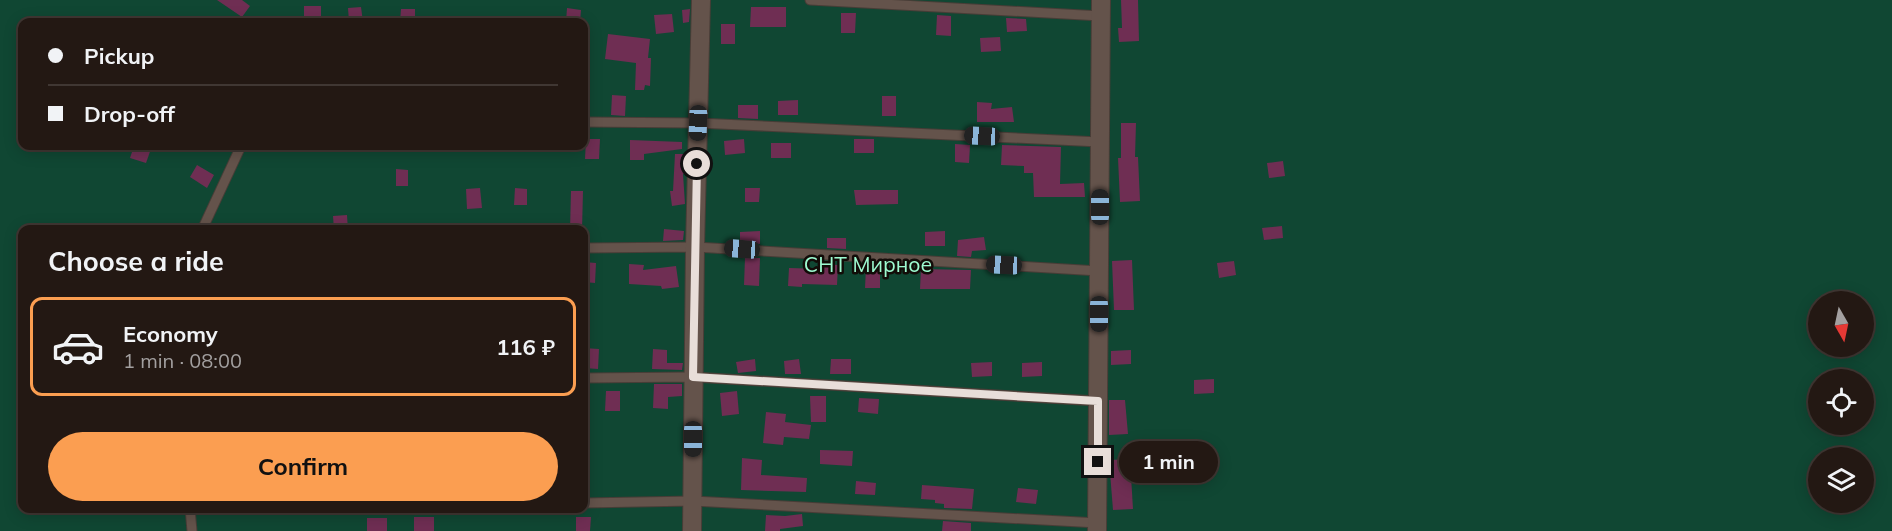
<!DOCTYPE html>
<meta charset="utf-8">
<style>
:root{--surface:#231813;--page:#2f2521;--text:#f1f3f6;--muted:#a3a0a0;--line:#403733;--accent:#fb9e51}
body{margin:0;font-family:Mulish,sans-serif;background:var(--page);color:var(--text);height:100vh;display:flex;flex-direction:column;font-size:22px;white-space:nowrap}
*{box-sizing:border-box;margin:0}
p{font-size:20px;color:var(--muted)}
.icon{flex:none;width:33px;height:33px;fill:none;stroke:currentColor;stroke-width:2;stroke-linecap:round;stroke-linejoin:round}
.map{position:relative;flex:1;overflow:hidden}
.sheet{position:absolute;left:18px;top:225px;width:570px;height:288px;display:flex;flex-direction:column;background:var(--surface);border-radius:12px;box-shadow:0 3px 15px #0003,0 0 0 2px var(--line)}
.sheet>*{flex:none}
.banner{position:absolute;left:18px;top:18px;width:570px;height:132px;border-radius:12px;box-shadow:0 3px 15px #0003,0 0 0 2px var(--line);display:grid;align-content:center;height:132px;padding:0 30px;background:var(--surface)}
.needle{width:39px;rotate:171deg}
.tools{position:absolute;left:1808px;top:291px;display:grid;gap:12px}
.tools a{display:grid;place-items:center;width:66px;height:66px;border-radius:50%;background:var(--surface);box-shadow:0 3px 15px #0003,0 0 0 2px var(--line);font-size:30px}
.end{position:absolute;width:27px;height:27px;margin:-14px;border:8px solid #e8ded9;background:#111;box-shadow:0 0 0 3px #111}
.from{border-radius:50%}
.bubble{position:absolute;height:42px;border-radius:21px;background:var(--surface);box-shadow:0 3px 15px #0003,0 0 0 2px var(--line);font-size:20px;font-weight:700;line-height:42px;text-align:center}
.car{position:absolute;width:18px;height:36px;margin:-18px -9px;border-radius:8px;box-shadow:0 0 4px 2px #0007;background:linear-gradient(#222 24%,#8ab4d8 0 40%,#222 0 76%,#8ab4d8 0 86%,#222 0)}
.banner b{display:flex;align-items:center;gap:21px;height:57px;font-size:22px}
.banner b+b{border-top:2px solid var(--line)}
.banner i{width:15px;height:15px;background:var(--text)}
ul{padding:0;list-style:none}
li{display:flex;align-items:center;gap:18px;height:99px;margin:0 12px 9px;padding:0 18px;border:3px solid var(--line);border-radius:12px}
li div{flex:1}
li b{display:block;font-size:22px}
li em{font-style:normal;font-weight:700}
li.selected{border-color:var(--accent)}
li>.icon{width:54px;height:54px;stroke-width:1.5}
h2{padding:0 30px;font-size:27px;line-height:72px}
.primary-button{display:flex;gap:12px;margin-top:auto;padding:12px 30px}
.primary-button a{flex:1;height:69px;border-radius:36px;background:var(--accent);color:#111;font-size:24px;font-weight:700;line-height:69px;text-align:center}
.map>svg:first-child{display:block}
</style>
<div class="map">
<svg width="1892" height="531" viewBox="0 0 1892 531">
<rect width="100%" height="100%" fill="#2f2019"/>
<path fill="#104733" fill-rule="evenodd" d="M 0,0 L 1892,0 L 1892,531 L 0,531 ZM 22,22 L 584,22 L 584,146 L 22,146 ZM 22,230 L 584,230 L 584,508 L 22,508 ZM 1818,302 L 1863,302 L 1863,346 L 1818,346 ZM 1818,380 L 1863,380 L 1863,424 L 1818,424 ZM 1818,458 L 1863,458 L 1863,502 L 1818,502 Z"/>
<g fill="#6f2e53">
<path d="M 217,0 L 242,0 L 250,6 L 242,17 Z"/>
<path d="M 1121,0 L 1138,0 L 1139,41 L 1119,42 L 1118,28 L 1122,28 Z"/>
<rect x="304" y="6" width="17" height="13"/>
<path d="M 361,7 L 363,22 L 349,22 L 348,8 Z"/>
<path d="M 751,7 L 786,7 L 786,27 L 750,27 Z"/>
<path d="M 567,8 L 581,10 L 580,22 L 566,22 Z"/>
<path d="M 401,9 L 415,9 L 415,22 L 400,22 Z"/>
<path d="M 690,9 L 689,22 L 683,23 L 682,10 Z"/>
<path d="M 841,13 L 856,13 L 855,33 L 841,33 Z"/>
<path d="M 672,14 L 674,32 L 656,34 L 654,15 Z"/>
<path d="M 937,15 L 951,16 L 951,36 L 936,35 Z"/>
<path d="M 1006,18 L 1026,19 L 1027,31 L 1007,32 Z"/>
<rect x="721" y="24" width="14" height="20"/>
<path d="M 608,34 L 650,39 L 648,58 L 651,58 L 650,86 L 645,85 L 644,90 L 635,90 L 636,63 L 605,59 Z"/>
<path d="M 1000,37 L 1001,51 L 981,52 L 980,38 Z"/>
<path d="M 612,95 L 626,96 L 625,116 L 611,115 Z"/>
<rect x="882" y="96" width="14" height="20"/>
<path d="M 798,100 L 798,115 L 778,115 L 778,101 Z"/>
<path d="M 977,102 L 992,103 L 991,109 L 1012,107 L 1014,122 L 977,122 Z"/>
<path d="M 738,105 L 758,105 L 758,119 L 738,118 Z"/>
<path d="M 1121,123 L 1136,123 L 1135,157 L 1138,157 L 1140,201 L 1120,202 L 1118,158 L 1121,158 Z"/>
<path d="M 586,139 L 600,139 L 599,159 L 585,159 Z"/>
<path d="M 744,139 L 745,153 L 725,155 L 724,141 Z"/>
<rect x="854" y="139" width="20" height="14"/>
<path d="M 630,140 L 682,142 L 682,149 L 644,154 L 644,160 L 630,160 Z"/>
<rect x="771" y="143" width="20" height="15"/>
<path d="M 955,144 L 970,145 L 969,163 L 955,162 Z"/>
<path d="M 1002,145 L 1061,147 L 1060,184 L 1084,183 L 1085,197 L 1034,197 L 1033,173 L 1024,173 L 1024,166 L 1001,165 Z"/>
<path d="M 134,146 L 152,146 L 146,163 L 130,158 Z"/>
<path d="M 675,154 L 686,154 L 686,174 L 683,174 L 685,204 L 672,206 L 670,191 L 673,191 Z"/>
<path d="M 1283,161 L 1285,176 L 1269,178 L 1267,163 Z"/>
<path d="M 197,165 L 214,175 L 207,188 L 190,177 Z"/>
<path d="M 396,169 L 408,170 L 408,186 L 396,186 Z"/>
<path d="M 480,188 L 482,208 L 467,209 L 466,189 Z"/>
<path d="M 515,188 L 527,189 L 527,205 L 514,205 Z"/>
<path d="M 745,188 L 760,188 L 759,202 L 745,202 Z"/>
<path d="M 854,190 L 898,190 L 898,204 L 856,205 Z"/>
<path d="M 571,191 L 583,191 L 582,230 L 570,230 Z"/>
<path d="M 347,215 L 348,230 L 334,230 L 333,216 Z"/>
<path d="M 1282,226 L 1283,238 L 1264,240 L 1262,228 Z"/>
<path d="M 664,229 L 684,231 L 683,240 L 663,241 Z"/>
<path d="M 760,231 L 760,244 L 740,243 L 740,232 Z"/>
<path d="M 945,231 L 945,246 L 925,246 L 925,232 Z"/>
<path d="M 984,237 L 986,250 L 972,251 L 971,257 L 957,256 L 958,240 Z"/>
<path d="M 827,238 L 846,238 L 846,249 L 827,248 Z"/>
<path d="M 745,258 L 760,258 L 759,286 L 744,285 Z"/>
<path d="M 1132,260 L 1134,310 L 1114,310 L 1112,261 Z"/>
<path d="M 1234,261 L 1236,275 L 1219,278 L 1217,263 Z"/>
<path d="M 584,262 L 596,263 L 595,283 L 584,282 Z"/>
<path d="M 629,264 L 644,265 L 643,270 L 676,266 L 679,287 L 662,289 L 661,286 L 629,284 Z"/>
<path d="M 823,264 L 838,265 L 837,285 L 802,284 L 802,287 L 788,286 L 789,268 L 823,269 Z"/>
<path d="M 866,267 L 880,268 L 880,288 L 865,288 Z"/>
<path d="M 921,269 L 971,270 L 970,289 L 920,289 Z"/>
<path d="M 584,348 L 599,349 L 598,369 L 584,368 Z"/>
<path d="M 653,349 L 667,350 L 667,363 L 683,363 L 682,370 L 652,369 Z"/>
<path d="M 1131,350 L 1131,364 L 1111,365 L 1111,351 Z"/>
<path d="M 755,359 L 756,371 L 738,373 L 736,362 Z"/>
<path d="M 799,359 L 801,374 L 785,374 L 784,361 Z"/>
<path d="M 831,359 L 851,359 L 851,374 L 830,374 Z"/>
<path d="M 992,362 L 992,376 L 972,377 L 971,363 Z"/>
<path d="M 1042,362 L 1042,376 L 1022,377 L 1022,363 Z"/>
<path d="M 1214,379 L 1214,393 L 1194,394 L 1194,380 Z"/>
<path d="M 654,384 L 682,384 L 682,396 L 668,397 L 668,409 L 653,408 Z"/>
<path d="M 606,391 L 620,391 L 620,411 L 605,411 Z"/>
<path d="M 737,391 L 739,414 L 722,416 L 720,393 Z"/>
<path d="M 810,396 L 826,396 L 826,422 L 811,422 Z"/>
<path d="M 859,398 L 879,399 L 878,414 L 858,412 Z"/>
<path d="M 1109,400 L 1125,400 L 1128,434 L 1109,435 Z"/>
<path d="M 766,412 L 786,414 L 785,422 L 811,425 L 809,439 L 784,437 L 783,445 L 763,443 Z"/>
<path d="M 820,450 L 853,451 L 852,466 L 820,464 Z"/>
<path d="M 742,458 L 762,460 L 761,475 L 807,478 L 806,492 L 741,490 Z"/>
<path d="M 1130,459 L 1133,509 L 1113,510 L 1109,460 Z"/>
<path d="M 856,481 L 876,483 L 875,495 L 855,494 Z"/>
<path d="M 922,485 L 974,489 L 972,509 L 944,508 L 944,504 L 935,503 L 935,500 L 921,499 Z"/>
<path d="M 1018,488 L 1038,490 L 1036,504 L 1016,502 Z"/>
<path d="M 802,514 L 803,526 L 780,529 L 780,531 L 765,531 L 766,515 L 785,516 Z"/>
<rect x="414" y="517" width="20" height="14"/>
<path d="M 576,517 L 591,517 L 590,531 L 576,531 Z"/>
<rect x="367" y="518" width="20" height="13"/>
<path d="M 943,521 L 971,523 L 971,531 L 942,531 Z"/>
</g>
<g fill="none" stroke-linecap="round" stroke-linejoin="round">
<g stroke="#483d37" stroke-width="11">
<g id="service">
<path d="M 810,0 L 1101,16"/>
<path d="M 584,122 L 698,123 L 1100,142"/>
<path d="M 202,230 L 241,146"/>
<path d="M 584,248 L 695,247 L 1099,271"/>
<path d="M 584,378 L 693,377 L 1098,401"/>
<path d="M 584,503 L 693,501 L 1098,523"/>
<path d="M 191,508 L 190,508 L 192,531"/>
</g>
</g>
<g stroke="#483d37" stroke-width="20">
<g id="minor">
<path d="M 692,531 L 695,247 L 701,0"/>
<path d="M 1097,531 L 1101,0"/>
</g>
</g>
<use href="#service" stroke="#64534b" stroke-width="9"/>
<use href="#minor" stroke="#64534b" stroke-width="18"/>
</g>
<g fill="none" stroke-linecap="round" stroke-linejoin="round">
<path stroke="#e8ded9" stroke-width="8" d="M 697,164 L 693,377 L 1098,401 L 1098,462"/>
</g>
<g text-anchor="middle" stroke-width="5" stroke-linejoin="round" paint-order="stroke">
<g font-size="21" fill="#9dfad0" stroke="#120c08">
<text x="868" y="272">СНТ Мирное</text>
</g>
</g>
</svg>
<div class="tools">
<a><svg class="needle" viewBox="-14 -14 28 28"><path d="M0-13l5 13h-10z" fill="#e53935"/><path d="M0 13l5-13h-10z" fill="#a3a0a0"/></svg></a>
<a><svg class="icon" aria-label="locate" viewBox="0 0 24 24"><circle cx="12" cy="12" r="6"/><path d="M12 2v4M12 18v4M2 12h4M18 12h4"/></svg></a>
<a><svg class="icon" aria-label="layers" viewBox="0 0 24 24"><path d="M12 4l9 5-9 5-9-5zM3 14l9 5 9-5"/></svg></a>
</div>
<i class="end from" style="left:697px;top:164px"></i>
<i class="end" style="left:1098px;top:462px"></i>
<div class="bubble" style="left:1119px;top:441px;width:99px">1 min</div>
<i class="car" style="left:698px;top:123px;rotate:182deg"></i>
<i class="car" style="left:982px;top:136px;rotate:273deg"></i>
<i class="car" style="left:1100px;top:207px;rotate:0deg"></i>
<i class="car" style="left:742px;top:249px;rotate:274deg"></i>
<i class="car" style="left:1004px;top:265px;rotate:273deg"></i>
<i class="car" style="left:1099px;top:314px;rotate:180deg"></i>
<i class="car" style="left:693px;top:439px;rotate:180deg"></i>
<div class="banner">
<b><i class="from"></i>Pickup</b>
<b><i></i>Drop-off</b>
</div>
<section class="sheet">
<h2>Choose a ride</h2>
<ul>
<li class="selected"><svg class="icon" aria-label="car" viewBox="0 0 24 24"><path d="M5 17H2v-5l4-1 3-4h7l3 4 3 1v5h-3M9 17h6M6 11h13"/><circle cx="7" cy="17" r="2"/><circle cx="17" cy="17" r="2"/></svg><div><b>Economy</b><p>1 min · 08:00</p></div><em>116 ₽</em></li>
</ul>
<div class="primary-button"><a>Confirm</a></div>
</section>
</div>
